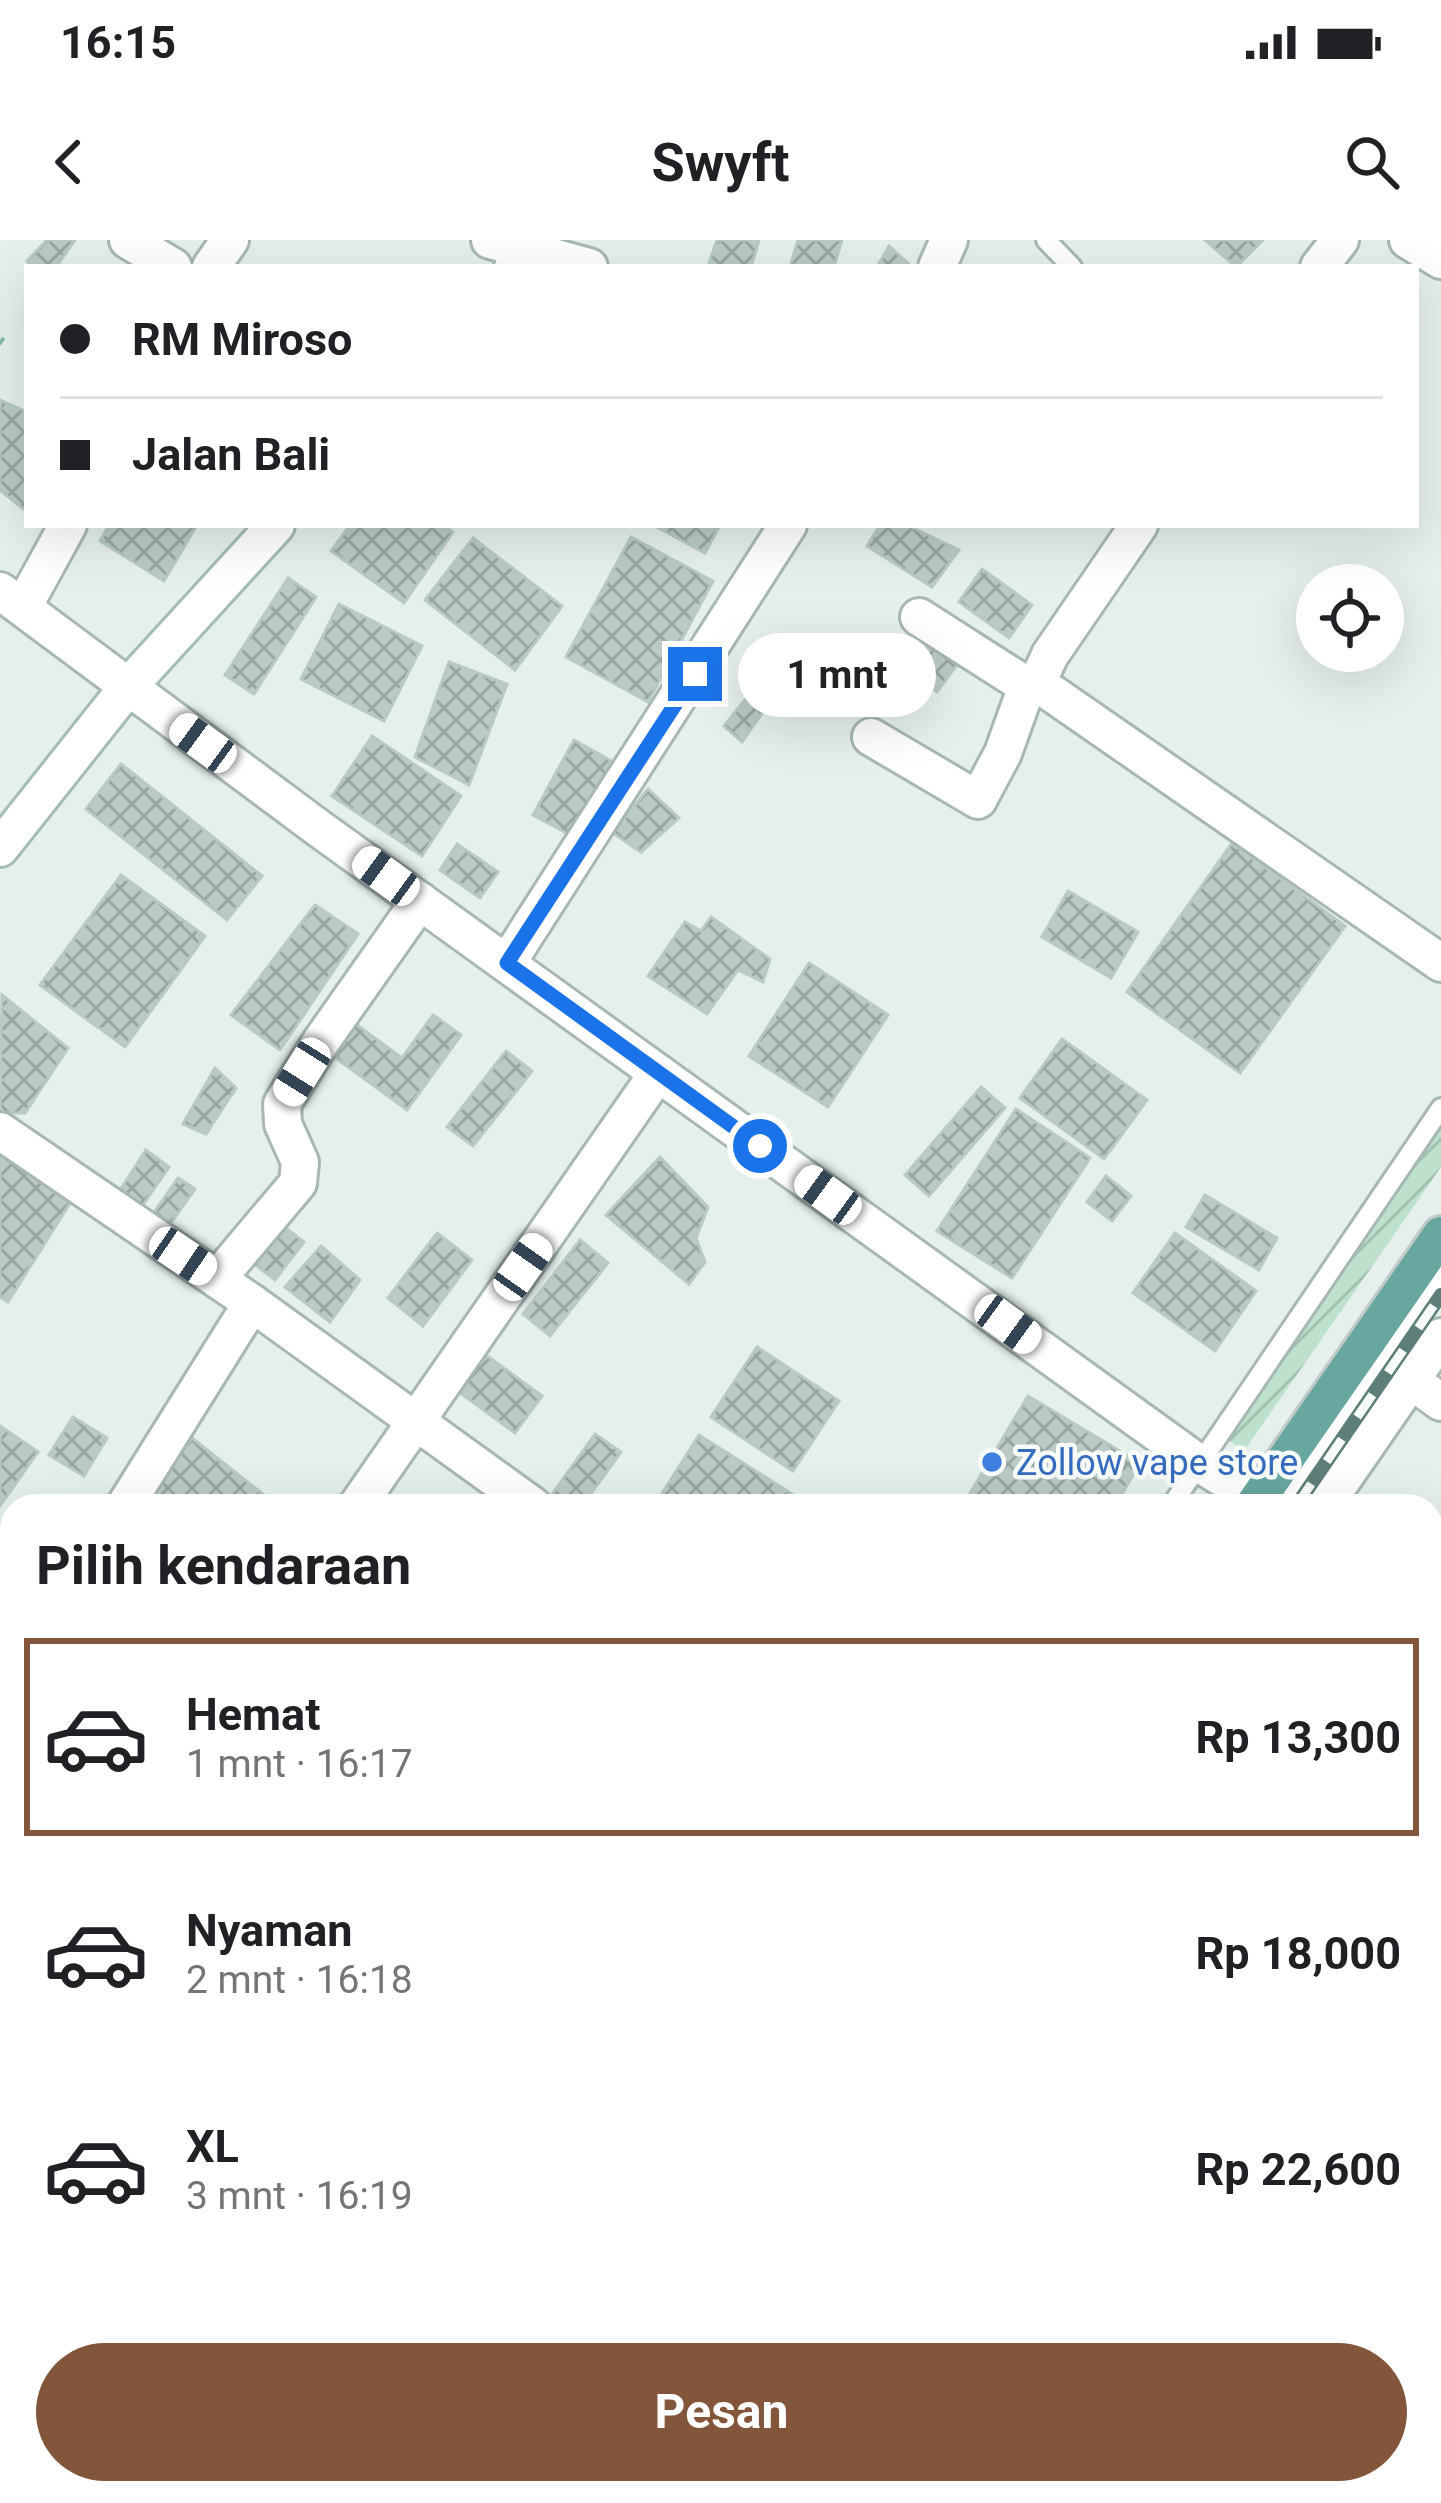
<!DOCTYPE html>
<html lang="id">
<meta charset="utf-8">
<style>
:root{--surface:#fff;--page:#f6f6f6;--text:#202124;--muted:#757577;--line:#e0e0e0;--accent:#83553b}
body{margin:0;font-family:Roboto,sans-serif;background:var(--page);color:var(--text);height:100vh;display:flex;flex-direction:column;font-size:45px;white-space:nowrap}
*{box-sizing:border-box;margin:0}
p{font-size:39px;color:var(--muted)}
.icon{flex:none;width:66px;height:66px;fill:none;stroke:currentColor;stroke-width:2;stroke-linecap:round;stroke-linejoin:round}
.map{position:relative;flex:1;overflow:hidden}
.details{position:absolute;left:0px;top:1254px;width:1443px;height:1011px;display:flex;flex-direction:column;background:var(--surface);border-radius:36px 36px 0 0;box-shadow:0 12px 48px #0002}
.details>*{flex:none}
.hud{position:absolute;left:24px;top:24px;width:1395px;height:264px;border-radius:0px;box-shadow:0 12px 48px #0002;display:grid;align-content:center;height:264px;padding:0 36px;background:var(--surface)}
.tools{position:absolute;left:1296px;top:324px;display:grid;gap:24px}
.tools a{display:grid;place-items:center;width:108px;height:108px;border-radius:50%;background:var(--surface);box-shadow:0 12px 48px #0002;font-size:60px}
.end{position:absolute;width:54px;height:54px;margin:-27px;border:15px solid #1a73e8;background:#fff;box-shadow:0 0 0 6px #fff}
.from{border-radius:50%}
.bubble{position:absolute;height:84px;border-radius:42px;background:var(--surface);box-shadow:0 12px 48px #0002;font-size:39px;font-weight:700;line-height:84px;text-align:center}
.car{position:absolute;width:36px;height:72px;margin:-36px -18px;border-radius:15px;box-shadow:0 0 9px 3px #0007;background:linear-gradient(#fff 24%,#345 0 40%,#fff 0 76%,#345 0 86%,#fff 0)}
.hud b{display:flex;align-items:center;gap:42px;height:114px;font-size:45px}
.hud b+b{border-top:3px solid var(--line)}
.hud i{width:30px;height:30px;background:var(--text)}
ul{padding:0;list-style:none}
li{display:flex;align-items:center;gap:36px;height:198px;margin:0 24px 18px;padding:0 12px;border:6px solid transparent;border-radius:0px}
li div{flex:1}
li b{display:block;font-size:45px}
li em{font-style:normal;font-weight:700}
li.current{border-color:var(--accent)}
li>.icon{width:108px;height:108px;stroke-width:1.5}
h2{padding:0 36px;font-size:54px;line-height:144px}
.button{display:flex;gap:24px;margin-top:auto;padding:24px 36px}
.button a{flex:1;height:138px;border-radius:72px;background:var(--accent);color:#fff;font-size:48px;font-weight:700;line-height:138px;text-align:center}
.status{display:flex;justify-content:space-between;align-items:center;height:84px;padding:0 60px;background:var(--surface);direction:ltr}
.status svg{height:33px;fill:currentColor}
header{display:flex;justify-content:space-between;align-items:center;height:156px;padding:0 36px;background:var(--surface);font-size:54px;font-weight:700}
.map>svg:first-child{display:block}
</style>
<div class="status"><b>16:15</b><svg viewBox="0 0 49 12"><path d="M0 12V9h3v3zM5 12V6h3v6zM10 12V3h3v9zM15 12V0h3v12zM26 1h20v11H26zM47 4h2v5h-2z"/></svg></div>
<header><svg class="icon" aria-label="back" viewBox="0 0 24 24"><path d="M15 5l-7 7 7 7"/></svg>Swyft<svg class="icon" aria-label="search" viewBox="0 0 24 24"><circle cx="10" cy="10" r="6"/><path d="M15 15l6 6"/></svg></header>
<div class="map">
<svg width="1441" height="2263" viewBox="0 0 1441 2263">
<defs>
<pattern id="garden-furrows" width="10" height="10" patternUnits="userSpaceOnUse" patternTransform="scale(3)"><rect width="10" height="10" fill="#bde1cc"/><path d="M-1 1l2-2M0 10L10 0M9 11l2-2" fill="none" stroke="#a2c2b0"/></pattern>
<pattern id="building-cross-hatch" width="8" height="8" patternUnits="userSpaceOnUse" patternTransform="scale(3)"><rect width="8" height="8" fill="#bacac6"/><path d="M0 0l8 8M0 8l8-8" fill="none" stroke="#97a6a2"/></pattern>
</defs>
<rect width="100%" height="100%" fill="#e5efec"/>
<path fill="#d3dfdb" d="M 12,1955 L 12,2176 L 0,2169 L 0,1975 Z"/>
<path fill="url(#garden-furrows)" d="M 1441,889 L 1441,927 L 1244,1211 L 1227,1199 Z"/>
<g fill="url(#building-cross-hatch)" stroke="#b7cac4" stroke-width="3">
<path d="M 47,0 L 75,0 L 56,27 L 32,27 L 27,21 Z"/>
<path d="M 717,0 L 759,0 L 751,27 L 708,26 Z"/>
<path d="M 798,0 L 842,0 L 834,27 L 790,27 Z"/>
<path d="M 1205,0 L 1263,0 L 1236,27 Z"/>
<path d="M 889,6 L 912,27 L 877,27 Z"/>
<path d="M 0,160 L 27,172 L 27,272 L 0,250 Z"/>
<path d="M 109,285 L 197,285 L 164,341 L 100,301 Z"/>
<path d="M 350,285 L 443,285 L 453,292 L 404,363 L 331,311 Z"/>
<path d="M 653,285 L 720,285 L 705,313 Z"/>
<path d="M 880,285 L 907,285 L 959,310 L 932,347 L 867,306 Z"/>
<path d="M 631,297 L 713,341 L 648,462 L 566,417 Z"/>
<path d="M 473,298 L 562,366 L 515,430 L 425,360 Z"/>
<path d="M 982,329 L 1032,365 L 1009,398 L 959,362 Z"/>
<path d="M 288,338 L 316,357 L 254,454 L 225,435 Z"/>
<path d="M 339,364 L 422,406 L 384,481 L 301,439 Z"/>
<path d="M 928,394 L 962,418 L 937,452 L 904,429 Z"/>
<path d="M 786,408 L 796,425 L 742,502 L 724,486 Z"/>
<path d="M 449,422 L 507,444 L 469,545 L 415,517 Z"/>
<path d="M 372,496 L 461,556 L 422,616 L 332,556 Z"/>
<path d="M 574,500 L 615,523 L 574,597 L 533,575 Z"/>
<path d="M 121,524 L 262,636 L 227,680 L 86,569 Z"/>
<path d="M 648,549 L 679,578 L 641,612 L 613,593 Z"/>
<path d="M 1232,603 L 1345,686 L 1240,833 L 1127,752 Z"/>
<path d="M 457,604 L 498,632 L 480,658 L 440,630 Z"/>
<path d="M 121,635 L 205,696 L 125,807 L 40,745 Z"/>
<path d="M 1068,651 L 1138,692 L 1111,738 L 1042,697 Z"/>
<path d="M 315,665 L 358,694 L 280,810 L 231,775 Z"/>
<path d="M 711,677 L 770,719 L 763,742 L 738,730 L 707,774 L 648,736 L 685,682 L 701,691 Z"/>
<path d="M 809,723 L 888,775 L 828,867 L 749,816 Z"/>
<path d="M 2,755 L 68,808 L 25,873 L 0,873 Z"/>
<path d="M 433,775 L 461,795 L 407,870 L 326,811 L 349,779 L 402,818 Z"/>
<path d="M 1062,799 L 1147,860 L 1104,919 L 1020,858 Z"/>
<path d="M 506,811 L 532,831 L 473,906 L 447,887 Z"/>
<path d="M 215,828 L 236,848 L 206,894 L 183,884 Z"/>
<path d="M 981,847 L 1005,868 L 929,956 L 905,935 Z"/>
<path d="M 1016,869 L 1090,918 L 1012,1038 L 937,991 Z"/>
<path d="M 146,910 L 169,927 L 138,972 L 115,958 Z"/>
<path d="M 0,915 L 72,960 L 8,1062 L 0,1057 Z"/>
<path d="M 660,917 L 708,967 L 696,998 L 705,1022 L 689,1044 L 606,975 Z"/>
<path d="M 1106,936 L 1131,956 L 1112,981 L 1087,962 Z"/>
<path d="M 178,938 L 195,949 L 164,993 L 151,977 Z"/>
<path d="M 1205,955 L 1277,998 L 1259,1030 L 1186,987 Z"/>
<path d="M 274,979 L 304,1002 L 275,1040 L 245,1017 Z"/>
<path d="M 437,993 L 472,1020 L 423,1086 L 388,1058 Z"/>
<path d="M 1175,993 L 1256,1051 L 1215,1111 L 1133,1053 Z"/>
<path d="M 580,1000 L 608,1023 L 550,1096 L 523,1074 Z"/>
<path d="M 321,1006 L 360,1040 L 330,1082 L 285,1047 Z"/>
<path d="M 757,1107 L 839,1161 L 793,1231 L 711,1177 Z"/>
<path d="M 479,1110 L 542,1156 L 515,1193 L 452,1147 Z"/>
<path d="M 1028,1156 L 1140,1223 L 1115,1266 L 963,1265 Z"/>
<path d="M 73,1177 L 107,1198 L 84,1236 L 49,1215 Z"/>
<path d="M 0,1186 L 38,1212 L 0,1266 Z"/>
<path d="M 595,1194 L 621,1212 L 582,1266 L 548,1266 L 545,1264 Z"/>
<path d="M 699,1195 L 803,1261 L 800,1266 L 654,1266 Z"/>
<path d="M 192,1198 L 278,1266 L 139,1266 Z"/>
<path d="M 12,1276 L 12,1343 L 8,1349 L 0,1344 L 0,1296 Z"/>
<path d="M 1431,1324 L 1441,1331 L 1441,1442 L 1431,1458 Z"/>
<path d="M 12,1451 L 12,1507 L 0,1498 L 0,1467 Z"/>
<path d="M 12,1557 L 12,1648 L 0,1640 L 0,1573 Z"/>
<path d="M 3,1657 L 12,1663 L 12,1742 L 1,1757 Z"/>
<path d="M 6,1806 L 12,1810 L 12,1882 L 0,1894 L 0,1815 Z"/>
<path d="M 1431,1995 L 1441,2003 L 1441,2064 L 1431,2078 Z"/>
<path d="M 1431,2148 L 1441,2155 L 1441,2198 L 1437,2203 L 1431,2199 Z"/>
<path d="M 1431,2207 L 1441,2215 L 1441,2256 L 1435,2263 L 1419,2263 L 1408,2253 L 1431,2253 Z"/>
<path d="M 60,2253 L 93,2253 L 109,2263 L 54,2263 Z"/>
<path d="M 353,2253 L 465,2253 L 470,2256 L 466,2263 L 369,2263 Z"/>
<path d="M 693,2253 L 757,2253 L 751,2263 L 692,2263 L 688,2261 Z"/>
<path d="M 774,2253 L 823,2253 L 817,2263 L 768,2263 Z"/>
<path d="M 852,2253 L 918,2253 L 929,2263 L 863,2263 Z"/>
<path d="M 964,2253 L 1038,2253 L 1051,2263 L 956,2263 Z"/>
<path d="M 1257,2253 L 1311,2253 L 1301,2263 L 1267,2263 Z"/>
<path d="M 1367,2253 L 1395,2253 L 1406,2263 L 1367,2263 L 1362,2258 Z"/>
</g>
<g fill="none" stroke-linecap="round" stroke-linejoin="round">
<g stroke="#a7b8b4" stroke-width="24">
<g id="lane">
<path d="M 1046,0 L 1072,27"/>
<path d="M 1171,1266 L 1441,868"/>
<path d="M 1281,1266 L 1441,1034"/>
<path d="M 480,2263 L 487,2253"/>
<path d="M 588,2263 L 595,2253"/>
</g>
</g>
<g stroke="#a7b8b4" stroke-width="42">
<g id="street">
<path d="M 128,0 L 173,27"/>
<path d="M 490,0 L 589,27"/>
<path d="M 1408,0 L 1441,20"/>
<path d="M 211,27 L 230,0"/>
<path d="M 937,27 L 949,0"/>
<path d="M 1319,27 L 1340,0"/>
<path d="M 0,351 L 317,587 L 1200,1224 L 1258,1260"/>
<path d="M 23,367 L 68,285"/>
<path d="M 919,377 L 1027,446 L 1037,443 L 1441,723"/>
<path d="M 1037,443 L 1050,415 L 1139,285"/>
<path d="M 871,497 L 978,560 L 1003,513 L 1027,446"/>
<path d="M 507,723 L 788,285"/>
<path d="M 0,891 L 252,1063 L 533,1266"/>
<path d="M 217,1039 L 298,943 L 300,922 L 283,884 L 282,864 L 322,800 L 420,661"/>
<path d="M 1364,1107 L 1441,1162"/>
<path d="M 125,1266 L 252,1063"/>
<path d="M 357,1266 L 658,833"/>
<path d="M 1324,1266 L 1441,1097"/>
<path d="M 1431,1491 L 1441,1477"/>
<path d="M 1431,1780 L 1441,1787"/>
<path d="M 1431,1842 L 1441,1827"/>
<path d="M 0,1919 L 12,1899"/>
<path d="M 0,2210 L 12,2220"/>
<path d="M 23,2263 L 29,2253"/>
<path d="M 628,2263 L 635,2253"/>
</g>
</g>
<g stroke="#a3bcb6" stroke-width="42">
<g id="secondary">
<path d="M 513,27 L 538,0"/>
<path d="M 0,608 L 127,448 L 276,285"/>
<path d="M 0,1396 L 12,1404"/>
</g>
</g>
<g stroke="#c1cac9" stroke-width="42">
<g id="primary">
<path d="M 1253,1266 L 1441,995"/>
<path d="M 1097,2253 L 1109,2263"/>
<path d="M 1175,2253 L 1188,2263"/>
<path d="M 551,2263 L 559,2253"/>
</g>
</g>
<path stroke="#84b5ac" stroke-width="8" stroke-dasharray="6 9" stroke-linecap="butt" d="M 0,100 L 3,102"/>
<use href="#lane" stroke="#fff" stroke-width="18"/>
<use href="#street" stroke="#fff" stroke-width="36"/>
<use href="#secondary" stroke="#fff" stroke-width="36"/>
<use href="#primary" stroke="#67a79f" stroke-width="36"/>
<g stroke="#5d7e79" stroke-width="14">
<g id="rail">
<path d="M 1296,1266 L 1441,1055"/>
<path d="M 602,2263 L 609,2253"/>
</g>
</g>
<use href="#rail" stroke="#f7fbf9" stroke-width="9" stroke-dasharray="27" stroke-linecap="butt"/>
</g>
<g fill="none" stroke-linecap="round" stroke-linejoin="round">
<path stroke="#1a73e8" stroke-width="15" d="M 695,434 L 507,723 L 760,906"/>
</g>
<circle fill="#3f7fe0" stroke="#f7fbf9" stroke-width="4.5" cx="992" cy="1222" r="12"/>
<g text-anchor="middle" stroke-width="9" stroke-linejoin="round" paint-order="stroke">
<g font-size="36" fill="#366cbe" stroke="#f7fbf9" text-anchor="start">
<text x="1016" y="1235">Zollow vape store</text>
</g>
</g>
</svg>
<div class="tools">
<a><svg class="icon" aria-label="locate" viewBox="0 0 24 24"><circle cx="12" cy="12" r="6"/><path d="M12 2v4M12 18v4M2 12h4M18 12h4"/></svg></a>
</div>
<i class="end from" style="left:760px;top:906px"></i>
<i class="end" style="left:695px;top:434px"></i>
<div class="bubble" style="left:738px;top:393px;width:198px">1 mnt</div>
<i class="car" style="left:203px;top:503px;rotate:306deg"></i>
<i class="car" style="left:386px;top:636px;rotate:306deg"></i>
<i class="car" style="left:302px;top:832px;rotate:212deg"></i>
<i class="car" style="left:828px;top:955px;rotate:306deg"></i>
<i class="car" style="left:183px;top:1016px;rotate:124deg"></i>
<i class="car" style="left:523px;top:1027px;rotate:35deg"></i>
<i class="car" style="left:1008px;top:1084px;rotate:126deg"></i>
<div class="hud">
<b><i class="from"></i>RM Miroso</b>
<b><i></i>Jalan Bali</b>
</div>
<section class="details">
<h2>Pilih kendaraan</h2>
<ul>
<li class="current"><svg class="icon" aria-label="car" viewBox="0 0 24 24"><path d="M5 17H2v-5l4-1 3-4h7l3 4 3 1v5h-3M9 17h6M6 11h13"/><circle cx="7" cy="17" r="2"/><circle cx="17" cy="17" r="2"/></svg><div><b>Hemat</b><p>1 mnt · 16:17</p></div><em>Rp 13,300</em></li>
<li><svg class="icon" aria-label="car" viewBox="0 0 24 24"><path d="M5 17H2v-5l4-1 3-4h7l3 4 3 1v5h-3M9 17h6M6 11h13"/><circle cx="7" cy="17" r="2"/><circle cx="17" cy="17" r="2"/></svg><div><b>Nyaman</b><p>2 mnt · 16:18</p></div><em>Rp 18,000</em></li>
<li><svg class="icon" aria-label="car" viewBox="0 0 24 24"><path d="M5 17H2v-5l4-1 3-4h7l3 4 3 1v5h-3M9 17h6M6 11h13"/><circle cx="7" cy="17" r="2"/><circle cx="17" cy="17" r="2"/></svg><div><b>XL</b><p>3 mnt · 16:19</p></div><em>Rp 22,600</em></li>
</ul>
<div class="button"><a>Pesan</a></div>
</section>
</div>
